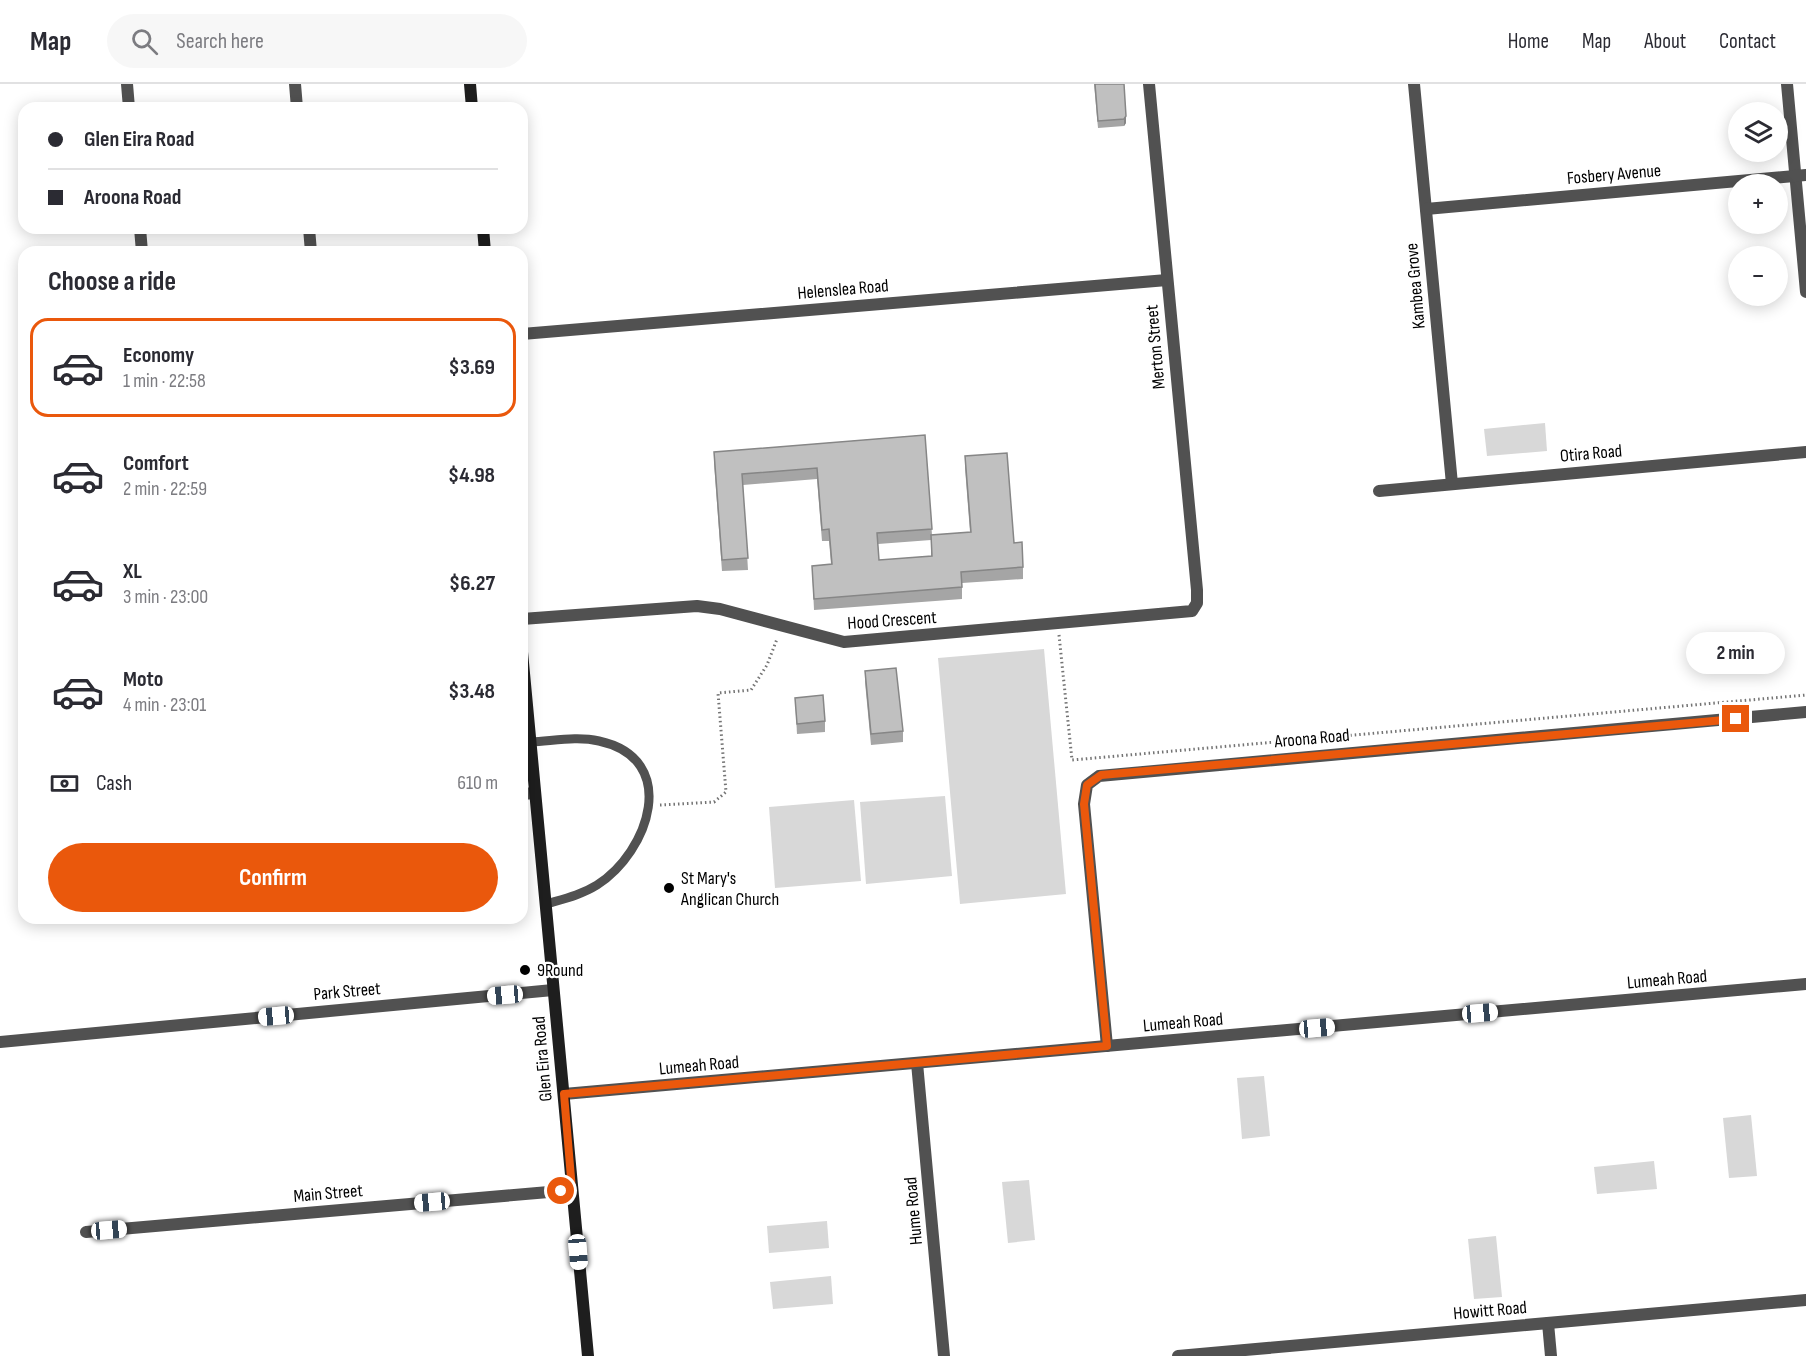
<!DOCTYPE html>
<meta charset="utf-8">
<style>
:root{--surface:#fff;--page:#f7f7f7;--text:#2b2b33;--muted:#7c7c81;--line:#e1e1e2;--accent:#ea580c}
body{margin:0;font-family:"Sofia Sans Condensed",sans-serif;background:var(--page);color:var(--text);height:100vh;display:flex;flex-direction:column;font-size:22px;white-space:nowrap}
*{box-sizing:border-box;margin:0}
p{font-size:20px;color:var(--muted)}
.icon{flex:none;width:33px;height:33px;fill:none;stroke:currentColor;stroke-width:2;stroke-linecap:round;stroke-linejoin:round}
.map{position:relative;flex:1;overflow:hidden}
.details{position:absolute;left:18px;top:162px;width:510px;height:678px;display:flex;flex-direction:column;background:var(--surface);border-radius:18px;box-shadow:0 3px 15px #0003}
.details>*{flex:none}
.hud{position:absolute;left:18px;top:18px;width:510px;height:132px;border-radius:18px;box-shadow:0 3px 15px #0003;display:grid;align-content:center;height:132px;padding:0 30px;background:var(--surface)}
.tools{position:absolute;left:1728px;top:18px;display:grid;gap:12px}
.tools a{display:grid;place-items:center;width:60px;height:60px;border-radius:50%;background:var(--surface);box-shadow:0 3px 15px #0003;font-size:30px}
.end{position:absolute;width:27px;height:27px;margin:-14px;border:8px solid #ea580c;background:#fff;box-shadow:0 0 0 3px #fff}
.from{border-radius:50%}
.bubble{position:absolute;height:42px;border-radius:21px;background:var(--surface);box-shadow:0 3px 15px #0003;font-size:20px;font-weight:700;line-height:42px;text-align:center}
.car{position:absolute;width:18px;height:36px;margin:-18px -9px;border-radius:8px;box-shadow:0 0 4px 2px #0007;background:linear-gradient(#fff 24%,#345 0 40%,#fff 0 76%,#345 0 86%,#fff 0)}
.hud b{display:flex;align-items:center;gap:21px;height:57px;font-size:22px}
.hud b+b{border-top:2px solid var(--line)}
.hud i{width:15px;height:15px;background:var(--text)}
ul{padding:0;list-style:none}
li{display:flex;align-items:center;gap:18px;height:99px;margin:0 12px 9px;padding:0 18px;border:3px solid transparent;border-radius:18px}
li div{flex:1}
li b{display:block;font-size:22px}
li em{font-style:normal;font-weight:700}
li.on{border-color:var(--accent)}
li>.icon{width:54px;height:54px;stroke-width:1.5}
h2{padding:0 30px;font-size:27px;line-height:72px}
.pay{display:flex;align-items:center;gap:15px;height:66px;padding:0 30px;font-size:22px}
.pay p{margin-inline-start:auto}
.primary-button{display:flex;gap:12px;margin-top:auto;padding:12px 30px}
.primary-button a{flex:1;height:69px;border-radius:36px;background:var(--accent);color:#fff;font-size:24px;font-weight:700;line-height:69px;text-align:center}
header{display:flex;align-items:center;gap:36px;box-sizing:border-box;height:84px;padding:0 30px;background:var(--surface);border-bottom:2px solid var(--line)}
header strong{font-size:28px}
nav{display:flex;gap:33px;margin-inline-start:auto;font-size:21px}
.search{width:420px;height:54px;background:var(--page);display:flex;align-items:center;gap:15px;box-sizing:border-box;padding:0 21px;border-radius:33px;color:var(--muted);font-size:22px}
.map>svg:first-child{display:block}
</style>
<header>
<strong>Map</strong>
<div class="search"><svg class="icon" aria-label="search" viewBox="0 0 24 24"><circle cx="10" cy="10" r="6"/><path d="M15 15l6 6"/></svg>Search here</div>
<nav><a>Home</a><a>Map</a><a>About</a><a>Contact</a></nav>
</header>
<div class="map">
<svg width="1806" height="1272" viewBox="0 0 1806 1272">
<rect width="100%" height="100%" fill="#fff"/>
<g fill="#d8d8d8">
<path d="M 1545,339 L 1547,367 L 1487,372 L 1484,345 Z"/>
<path d="M 1044,565 L 1066,810 L 960,820 L 938,574 Z"/>
<path d="M 945,712 L 952,792 L 866,800 L 860,718 Z"/>
<path d="M 854,716 L 861,797 L 775,804 L 769,723 Z"/>
<path d="M 1264,992 L 1270,1052 L 1242,1055 L 1237,994 Z"/>
<path d="M 1751,1031 L 1757,1092 L 1729,1094 L 1723,1034 Z"/>
<path d="M 1654,1077 L 1657,1105 L 1597,1110 L 1594,1083 Z"/>
<path d="M 1029,1096 L 1035,1156 L 1008,1159 L 1002,1098 Z"/>
<path d="M 827,1137 L 829,1164 L 769,1169 L 767,1142 Z"/>
<path d="M 1496,1152 L 1502,1213 L 1474,1215 L 1468,1155 Z"/>
<path d="M 831,1192 L 833,1220 L 773,1225 L 770,1198 Z"/>
</g>
<g fill="none" stroke-linecap="round" stroke-linejoin="round">
<g stroke="#737373" stroke-width="3" stroke-dasharray="1.5 3" stroke-linecap="butt">
<path d="M 1059,551 L 1072,676 L 1806,611"/>
<path d="M 660,721 L 714,718 L 726,708 L 718,609 L 751,606 L 767,581 L 777,555"/>
</g>
<path stroke="#515151" stroke-width="9" d="M 531,658 C 553,657 577,652 599,657 C 681,675 649,768 597,801 C 581,811 563,815 546,820"/>
<g stroke="#515151" stroke-width="12">
<path d="M 127,0 L 129,24"/>
<path d="M 295,0 L 297,24"/>
<path d="M 1414,0 L 1452,400"/>
<path d="M 1787,0 L 1806,208"/>
<path d="M 1426,125 L 1806,91"/>
<path d="M 140,144 L 142,168"/>
<path d="M 309,144 L 311,168"/>
<path d="M 522,250 L 1167,196"/>
<path d="M 1379,407 L 1806,368"/>
<path d="M 522,535 L 697,522 L 720,525 L 844,558 L 1192,527 L 1197,519 L 1197,506 L 1149,0"/>
<path d="M 522,710 L 535,709"/>
<path d="M 0,958 L 553,906"/>
<path d="M 1107,962 L 1084,720 L 1087,701 L 1099,692 L 1806,628"/>
<path d="M 917,979 L 944,1272"/>
<path d="M 564,1010 L 1806,900"/>
<path d="M 86,1148 L 572,1106"/>
<path d="M 1548,1239 L 1551,1272"/>
<path d="M 1178,1272 L 1806,1216"/>
</g>
<g stroke="#1e1e1e" stroke-width="12">
<path d="M 470,0 L 472,24"/>
<path d="M 483,144 L 485,168"/>
<path d="M 522,568 L 588,1272"/>
</g>
</g>
<g fill="#a5a5a5" fill-rule="evenodd">
<path d="M 1094,0 L 1124,0 L 1126,39 L 1124,42 L 1098,44 Z"/>
<path d="M 925,351 L 932,451 L 970,448 L 965,384 L 965,372 L 1014,459 L 1023,483 L 1023,495 L 962,499 L 962,515 L 814,526 L 812,482 L 831,480 L 829,457 L 822,457 L 817,395 L 743,401 L 748,486 L 722,487 L 714,379 L 714,368 ZM 931,456 L 931,472 L 879,476 L 878,460 Z"/>
<path d="M 865,587 L 903,647 L 903,658 L 871,661 L 865,598 Z"/>
<path d="M 795,614 L 825,637 L 825,648 L 797,650 Z"/>
</g>
<path fill="#868686" d="M 1126,32 L 1126,39 L 1124,42 L 1124,35 Z"/>
<g fill="#c0c0c0" stroke="#868686" stroke-width="1.5">
<path d="M 1095,0 L 1124,0 L 1126,32 L 1124,35 L 1098,37 Z"/>
<path d="M 925,351 L 932,445 L 877,449 L 879,476 L 932,472 L 931,451 L 971,448 L 965,372 L 1007,369 L 1014,459 L 1022,458 L 1023,483 L 961,488 L 962,503 L 814,515 L 812,482 L 832,480 L 829,445 L 822,446 L 817,384 L 742,390 L 748,474 L 722,476 L 714,368 Z"/>
<path d="M 896,584 L 903,647 L 871,650 L 865,587 Z"/>
<path d="M 823,611 L 825,637 L 797,640 L 795,614 Z"/>
</g>
<g fill="none" stroke-linecap="round" stroke-linejoin="round">
<path stroke="#ea580c" stroke-width="8" d="M 561,1107 L 572,1106 L 564,1010 L 1107,962 L 1084,720 L 1087,701 L 1101,691 L 1736,635"/>
</g>
<g fill="#000" stroke="#fff" stroke-width="2">
<circle cx="669" cy="804" r="6"/>
<circle cx="525" cy="886" r="6"/>
</g>
<g text-anchor="middle" stroke-width="4.5" stroke-linejoin="round" paint-order="stroke">
<g font-size="18" fill="#000" stroke="#fff">
<text transform="translate(1614 90) rotate(-5)" y="6">Fosbery Avenue</text>
<text transform="translate(1415 202) rotate(-95)" y="6">Kambea Grove</text>
<text transform="translate(843 205) rotate(-5)" y="6">Helenslea Road</text>
<text transform="translate(1155 263) rotate(-95)" y="6">Merton Street</text>
<text transform="translate(1591 369) rotate(-5)" y="6">Otira Road</text>
<text transform="translate(892 536) rotate(-4)" y="6">Hood Crescent</text>
<text transform="translate(1312 654) rotate(-5)" y="6">Aroona Road</text>
<text transform="translate(1667 895) rotate(-5)" y="6">Lumeah Road</text>
<text transform="translate(347 907) rotate(-5)" y="6">Park Street</text>
<text transform="translate(1183 938) rotate(-5)" y="6">Lumeah Road</text>
<text transform="translate(542 975) rotate(-95)" y="6">Glen Eira Road</text>
<text transform="translate(699 981) rotate(-5)" y="6">Lumeah Road</text>
<text transform="translate(328 1109) rotate(-5)" y="6">Main Street</text>
<text transform="translate(913 1127) rotate(-95)" y="6">Hume Road</text>
<text transform="translate(1490 1226) rotate(-5)" y="6">Howitt Road</text>
</g>
<g font-size="18" fill="#000" stroke="#fff" text-anchor="start">
<text x="681" y="800">St Mary's<tspan x="681" dy="21">Anglican Church</tspan></text>
<text x="537" y="892">9Round</text>
</g>
</g>
</svg>
<div class="tools">
<a><svg class="icon" aria-label="layers" viewBox="0 0 24 24"><path d="M12 4l9 5-9 5-9-5zM3 14l9 5 9-5"/></svg></a>
<a>+</a>
<a>−</a>
</div>
<i class="end from" style="left:561px;top:1107px"></i>
<i class="end" style="left:1736px;top:635px"></i>
<div class="bubble" style="left:1686px;top:548px;width:99px">2 min</div>
<i class="car" style="left:505px;top:911px;rotate:265deg"></i>
<i class="car" style="left:1480px;top:929px;rotate:85deg"></i>
<i class="car" style="left:276px;top:932px;rotate:265deg"></i>
<i class="car" style="left:1317px;top:944px;rotate:85deg"></i>
<i class="car" style="left:432px;top:1118px;rotate:265deg"></i>
<i class="car" style="left:109px;top:1146px;rotate:85deg"></i>
<i class="car" style="left:578px;top:1168px;rotate:175deg"></i>
<div class="hud">
<b><i class="from"></i>Glen Eira Road</b>
<b><i></i>Aroona Road</b>
</div>
<section class="details">
<h2>Choose a ride</h2>
<ul>
<li class="on"><svg class="icon" aria-label="car" viewBox="0 0 24 24"><path d="M5 17H2v-5l4-1 3-4h7l3 4 3 1v5h-3M9 17h6M6 11h13"/><circle cx="7" cy="17" r="2"/><circle cx="17" cy="17" r="2"/></svg><div><b>Economy</b><p>1 min · 22:58</p></div><em>$3.69</em></li>
<li><svg class="icon" aria-label="car" viewBox="0 0 24 24"><path d="M5 17H2v-5l4-1 3-4h7l3 4 3 1v5h-3M9 17h6M6 11h13"/><circle cx="7" cy="17" r="2"/><circle cx="17" cy="17" r="2"/></svg><div><b>Comfort</b><p>2 min · 22:59</p></div><em>$4.98</em></li>
<li><svg class="icon" aria-label="car" viewBox="0 0 24 24"><path d="M5 17H2v-5l4-1 3-4h7l3 4 3 1v5h-3M9 17h6M6 11h13"/><circle cx="7" cy="17" r="2"/><circle cx="17" cy="17" r="2"/></svg><div><b>XL</b><p>3 min · 23:00</p></div><em>$6.27</em></li>
<li><svg class="icon" aria-label="car" viewBox="0 0 24 24"><path d="M5 17H2v-5l4-1 3-4h7l3 4 3 1v5h-3M9 17h6M6 11h13"/><circle cx="7" cy="17" r="2"/><circle cx="17" cy="17" r="2"/></svg><div><b>Moto</b><p>4 min · 23:01</p></div><em>$3.48</em></li>
</ul>
<div class="pay"><svg class="icon" aria-label="cash" viewBox="0 0 24 24"><path d="M3 7h18v10H3z"/><circle cx="12" cy="12" r="2"/></svg>Cash<p>610 m</p></div>
<div class="primary-button"><a>Confirm</a></div>
</section>
</div>
